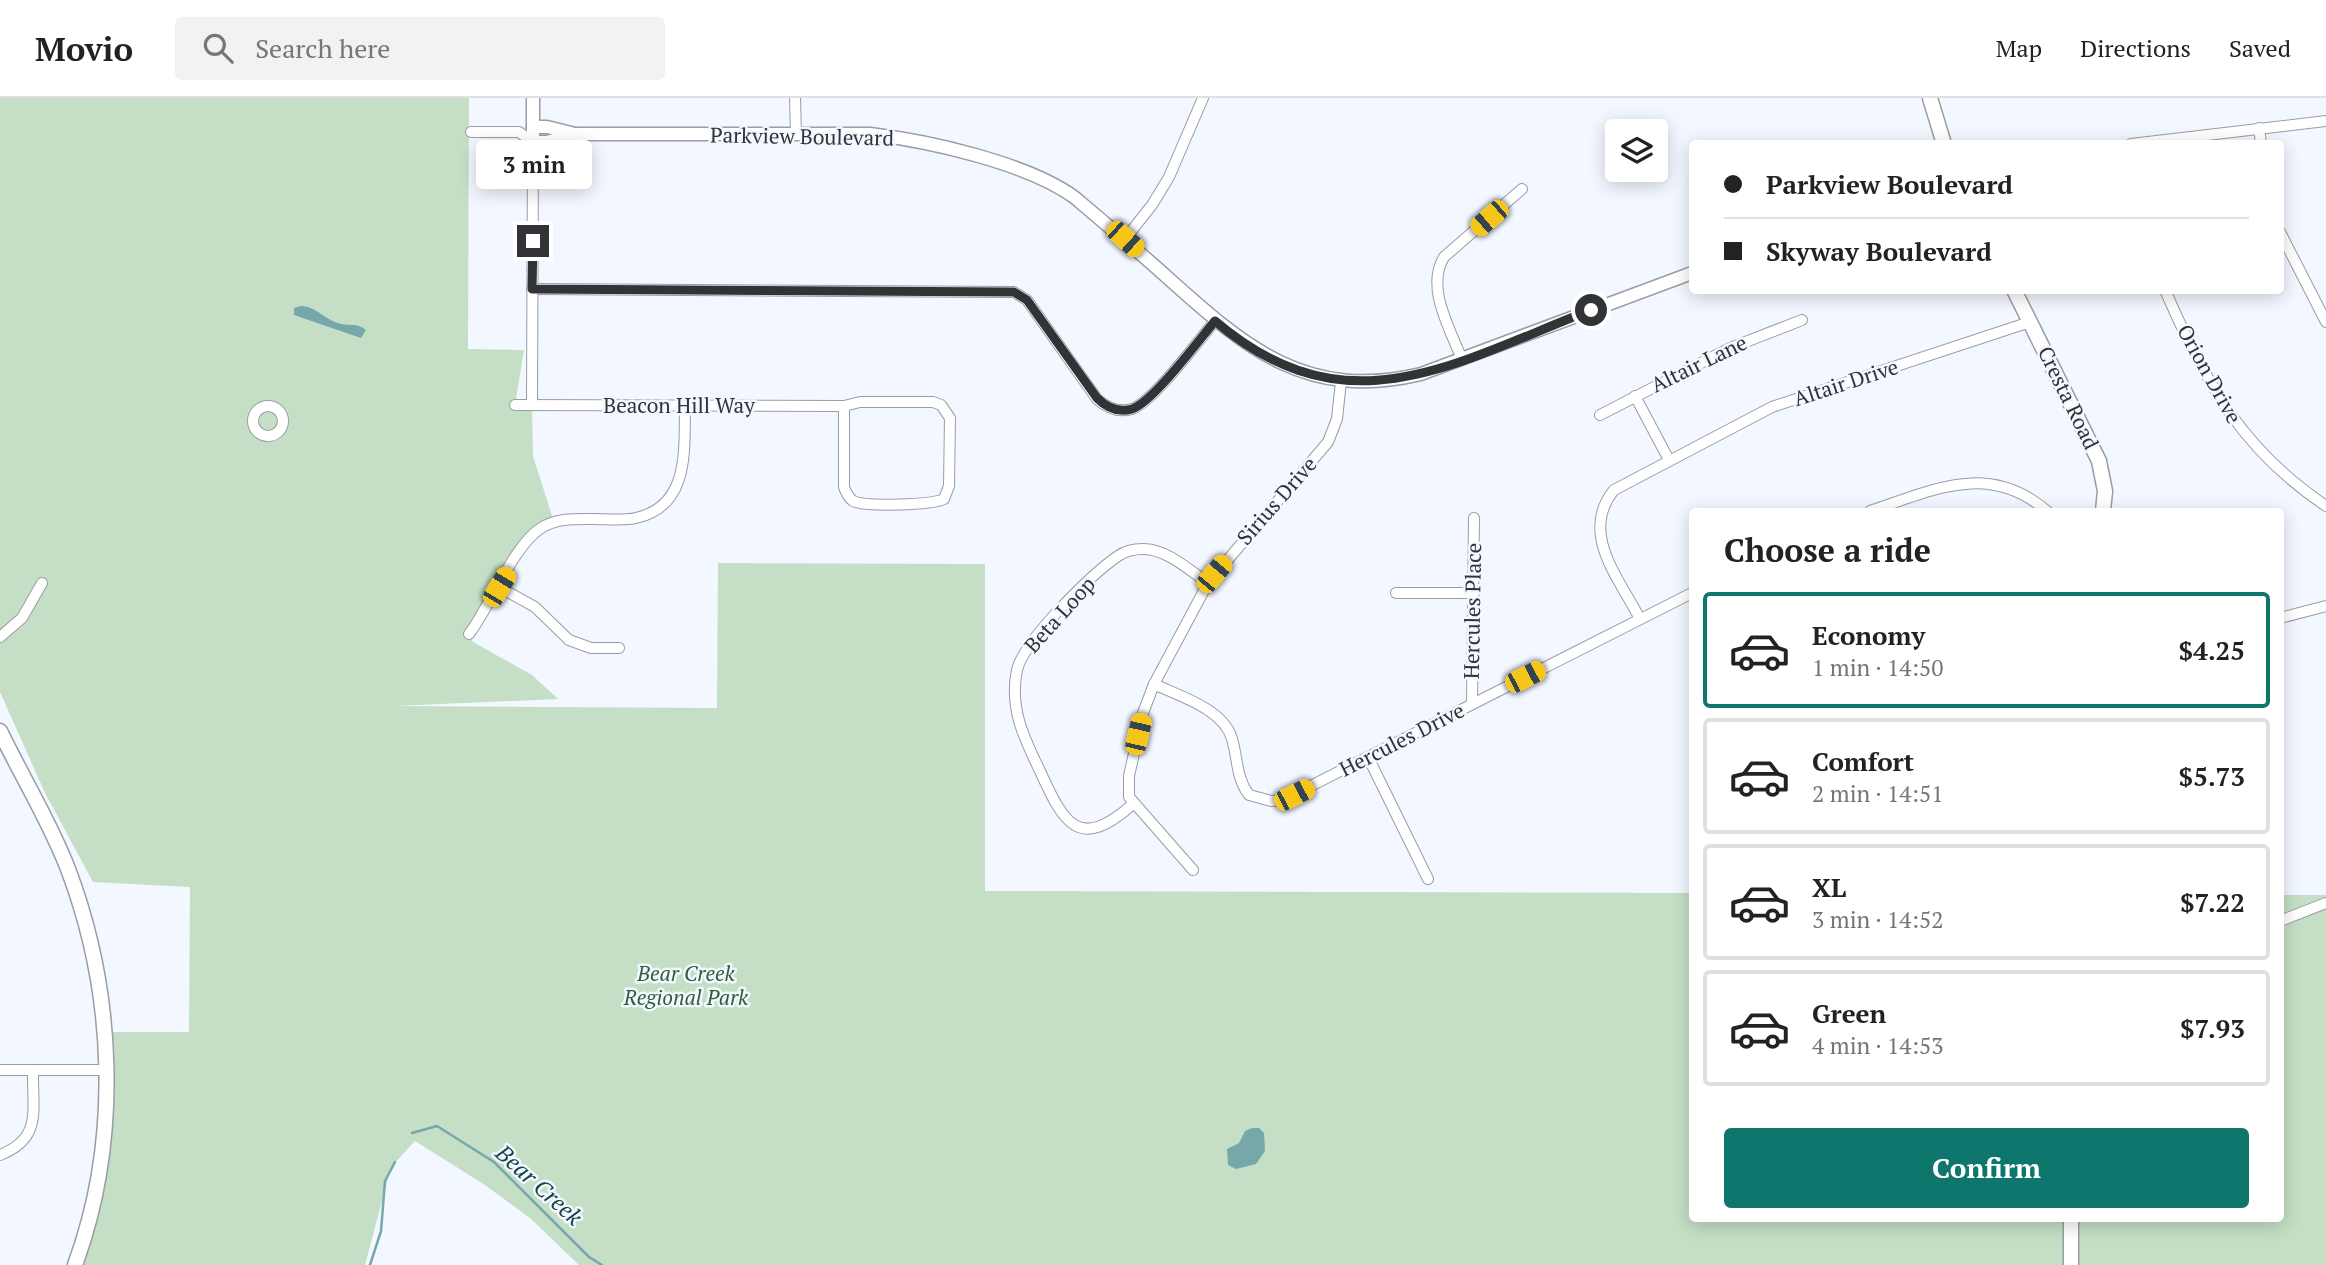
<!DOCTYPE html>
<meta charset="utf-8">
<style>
:root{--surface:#fff;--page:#f2f2f2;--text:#222;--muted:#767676;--line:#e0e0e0;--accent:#0f766e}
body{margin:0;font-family:"PT Serif",serif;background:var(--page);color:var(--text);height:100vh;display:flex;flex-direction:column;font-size:26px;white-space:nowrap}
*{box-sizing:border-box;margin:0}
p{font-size:23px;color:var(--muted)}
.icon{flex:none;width:38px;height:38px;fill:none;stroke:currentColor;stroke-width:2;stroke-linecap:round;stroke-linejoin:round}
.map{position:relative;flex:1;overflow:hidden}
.sheet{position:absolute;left:1689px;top:410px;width:595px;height:714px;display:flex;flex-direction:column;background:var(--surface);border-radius:7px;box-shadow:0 4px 18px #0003}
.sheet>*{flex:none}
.hud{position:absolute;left:1689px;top:42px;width:595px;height:154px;border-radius:7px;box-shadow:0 4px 18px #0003;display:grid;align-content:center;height:154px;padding:0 35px;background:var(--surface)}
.controls{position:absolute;left:1605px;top:21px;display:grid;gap:14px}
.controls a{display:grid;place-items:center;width:63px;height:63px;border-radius:7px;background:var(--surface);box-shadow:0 4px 18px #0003;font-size:35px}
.end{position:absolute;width:32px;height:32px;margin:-16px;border:9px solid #313336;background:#fff;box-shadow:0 0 0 4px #fff}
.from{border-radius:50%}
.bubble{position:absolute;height:49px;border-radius:7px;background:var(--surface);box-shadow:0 4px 18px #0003;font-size:23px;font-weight:600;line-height:49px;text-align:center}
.car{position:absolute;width:21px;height:42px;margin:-21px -10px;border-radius:9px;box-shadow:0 0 5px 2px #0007;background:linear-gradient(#f5c518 24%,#345 0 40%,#f5c518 0 76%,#345 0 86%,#f5c518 0)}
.hud b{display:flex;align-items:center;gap:24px;height:66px;font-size:26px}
.hud b+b{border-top:2px solid var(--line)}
.hud i{width:18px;height:18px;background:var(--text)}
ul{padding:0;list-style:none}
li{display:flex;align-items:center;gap:21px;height:116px;margin:0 14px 10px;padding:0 21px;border:4px solid var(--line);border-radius:7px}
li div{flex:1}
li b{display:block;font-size:26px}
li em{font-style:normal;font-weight:600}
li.selected{border-color:var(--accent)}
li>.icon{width:63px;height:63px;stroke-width:1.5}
h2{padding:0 35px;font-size:32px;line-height:84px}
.cta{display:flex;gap:14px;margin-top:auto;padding:14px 35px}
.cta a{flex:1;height:80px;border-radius:7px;background:var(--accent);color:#fff;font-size:28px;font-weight:600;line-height:80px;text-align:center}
header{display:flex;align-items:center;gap:42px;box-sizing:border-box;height:98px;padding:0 35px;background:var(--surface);border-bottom:2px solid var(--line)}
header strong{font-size:33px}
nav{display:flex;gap:38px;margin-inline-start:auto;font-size:24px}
.search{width:490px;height:63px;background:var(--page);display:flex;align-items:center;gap:18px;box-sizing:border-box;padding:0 24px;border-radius:7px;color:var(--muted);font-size:26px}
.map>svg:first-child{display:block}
</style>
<header>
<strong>Movio</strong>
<div class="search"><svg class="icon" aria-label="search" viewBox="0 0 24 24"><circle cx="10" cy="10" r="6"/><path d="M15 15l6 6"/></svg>Search here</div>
<nav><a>Map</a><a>Directions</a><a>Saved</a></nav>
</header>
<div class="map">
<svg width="2326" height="1167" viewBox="0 0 2326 1167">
<rect width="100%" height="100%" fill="#f3f7ff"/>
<path fill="#c4dfc6" d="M 0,0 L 469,0 L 468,251 L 524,252 L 515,307 L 532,307 L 533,358 L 554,424 L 532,437 L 469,536 L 473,544 L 532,577 L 558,601 L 394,608 L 717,610 L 718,465 L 985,466 L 985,793 L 1692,795 L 1692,1120 L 2280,1120 L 2280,797 L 2326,797 L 2326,1167 L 579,1167 L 531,1121 L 485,1087 L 415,1043 L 391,1069 L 365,1167 L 83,1167 L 101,1096 L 108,934 L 189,934 L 190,789 L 93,784 L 45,695 L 0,594 Z"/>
<g fill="#76a7ab">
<path d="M 301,208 C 317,209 324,221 338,225 C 350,229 356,224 366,232 L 361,240 L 294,217 L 294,210 Z"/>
<path d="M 1252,1030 L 1259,1030 L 1264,1035 L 1265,1053 L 1256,1066 L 1236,1071 L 1228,1067 L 1227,1051 L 1239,1045 L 1245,1033 Z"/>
</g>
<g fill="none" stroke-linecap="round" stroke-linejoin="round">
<g stroke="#76a7ab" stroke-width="2.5">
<path d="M 412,1035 L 437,1028 L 494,1064 L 589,1159 L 602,1167"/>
<path d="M 370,1167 L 381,1133 L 385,1083 L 395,1064"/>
</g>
<g stroke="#999da4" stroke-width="12">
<g id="minor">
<path d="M 795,0 L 796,36"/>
<path d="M 2259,30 L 2261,46"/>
<path d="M 471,34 L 519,34 L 533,44 L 532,307"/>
<path d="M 2131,46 L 2326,23"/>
<path d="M 2280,134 L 2326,224"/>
<path d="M 1125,141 L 1152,107 L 1169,79 L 1203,0"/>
<path d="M 532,191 L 1014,194 L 1027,202 L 1097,301 C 1107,310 1118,315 1132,311 C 1153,304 1199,242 1215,223"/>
<path d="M 2165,192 C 2206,285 2240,350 2326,408"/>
<path d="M 1462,262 C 1451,232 1425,190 1444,159 L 1522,91"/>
<path d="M 1635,298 L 1669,362"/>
<path d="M 860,304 L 933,304 L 941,307 L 950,320 L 949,388 L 944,401 C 932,407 865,409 853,403 C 848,399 846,395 844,389 L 844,308 Z"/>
<path d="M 515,307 L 844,308"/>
<circle cx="268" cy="323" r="15"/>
<path d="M 1600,317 L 1730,250 L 1802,222"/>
<path d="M 1870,413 C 1934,392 1988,363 2047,413"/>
<path d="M 499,489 L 535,509 L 569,542 L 591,550 L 619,550"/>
<path d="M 1396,495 L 1474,495"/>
<path d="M 2280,520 L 2326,508"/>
<path d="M 1640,521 C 1619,480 1579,435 1614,392 L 1772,309 L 2030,224"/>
<path d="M 469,536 C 491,507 513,448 541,430 C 557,420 575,421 593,421 C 607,421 623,423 636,420 C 690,408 684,352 685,309"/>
<path d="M 0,539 L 22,520 L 42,485"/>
<path d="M 1154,586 C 1179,598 1224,611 1232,641 C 1238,661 1236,680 1249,697 L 1271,703 L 1283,702 L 1692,495"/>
<path d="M 1472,606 L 1474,420"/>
<path d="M 1368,659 L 1428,781"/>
<path d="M 1133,706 C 1079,754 1064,726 1040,673 C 1024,640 1009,610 1017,572 C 1024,542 1092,476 1118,458 C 1125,453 1135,451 1143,451 C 1167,451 1189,472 1208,485"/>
<path d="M 1193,772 L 1129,699 L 1129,678 L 1143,615 L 1154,586 L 1208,485 L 1328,344 L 1337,321 L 1341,283"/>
<path d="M 2280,823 L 2326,805"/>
<path d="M 0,972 L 106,972"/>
<path d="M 0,1057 C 43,1040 32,1012 33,972"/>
</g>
</g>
<g stroke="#999da4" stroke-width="15">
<g id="tertiary">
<path d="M 533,0 L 533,44 L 547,44 L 575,36"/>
<path d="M 533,29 L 547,29 L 575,36 L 870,36 C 929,43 1027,65 1074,99 C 1106,126 1137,152 1168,180 C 1247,251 1307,303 1421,276 L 1692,175"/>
</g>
</g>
<g stroke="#999da4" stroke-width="17">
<g id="secondary">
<path d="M 1930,0 L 1944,46"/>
<path d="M 2014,192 L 2099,363 L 2105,393 L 2103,413"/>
<path d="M 0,633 C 22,679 50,724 68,771 C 115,895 121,1042 75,1167"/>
<path d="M 2071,1167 L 2071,1120"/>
</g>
</g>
<use href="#minor" stroke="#fff" stroke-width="10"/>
<use href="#tertiary" stroke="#fff" stroke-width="12"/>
<use href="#secondary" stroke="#fff" stroke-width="14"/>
</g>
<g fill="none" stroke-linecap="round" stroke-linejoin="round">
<path stroke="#313336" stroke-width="9" d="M 533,143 L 532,191 L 1014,194 L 1027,202 L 1097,300 C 1107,310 1118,315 1132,311 C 1153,304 1199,242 1215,223 C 1347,335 1454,265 1591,212"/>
</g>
<g text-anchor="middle" stroke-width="5" stroke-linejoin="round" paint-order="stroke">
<g font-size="21" fill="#313336" stroke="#f3f7ff">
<text transform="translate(802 39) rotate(1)" y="7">Parkview Boulevard</text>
<text transform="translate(1699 266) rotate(-26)" y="7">Altair Lane</text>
<text transform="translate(2209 276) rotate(61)" y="7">Orion Drive</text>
<text transform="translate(1846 285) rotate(-18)" y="7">Altair Drive</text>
<text transform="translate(2068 300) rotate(64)" y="7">Cresta Road</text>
<text x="679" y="315">Beacon Hill Way</text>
<text transform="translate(1277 403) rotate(-49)" y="7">Sirius Drive</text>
<text transform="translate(1473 513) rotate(-89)" y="7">Hercules Place</text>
<text transform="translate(1060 517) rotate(-48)" y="7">Beta Loop</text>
<text transform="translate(1402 642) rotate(-27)" y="7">Hercules Drive</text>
</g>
<g font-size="21" font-style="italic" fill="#305e36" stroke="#f3f7ff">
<text x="686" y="883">Bear Creek<tspan x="686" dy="24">Regional Park</tspan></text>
</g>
<g font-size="23" font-style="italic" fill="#154346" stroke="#f3f7ff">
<text transform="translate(539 1087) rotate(42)" y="8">Bear Creek</text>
</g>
</g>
</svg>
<div class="controls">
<a><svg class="icon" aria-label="layers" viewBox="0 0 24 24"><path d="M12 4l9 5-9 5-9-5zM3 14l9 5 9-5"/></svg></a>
</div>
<i class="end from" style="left:1591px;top:212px"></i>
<i class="end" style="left:533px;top:143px"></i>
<div class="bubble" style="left:476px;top:42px;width:116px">3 min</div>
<i class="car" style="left:1489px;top:120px;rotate:229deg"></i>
<i class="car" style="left:1125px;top:141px;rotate:132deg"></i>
<i class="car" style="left:1214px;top:476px;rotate:40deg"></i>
<i class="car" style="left:499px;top:489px;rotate:31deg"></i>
<i class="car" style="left:1525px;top:579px;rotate:63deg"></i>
<i class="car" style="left:1138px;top:636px;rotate:13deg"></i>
<i class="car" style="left:1294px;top:697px;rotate:63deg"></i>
<div class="hud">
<b><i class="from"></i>Parkview Boulevard</b>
<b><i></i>Skyway Boulevard</b>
</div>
<section class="sheet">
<h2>Choose a ride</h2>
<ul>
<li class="selected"><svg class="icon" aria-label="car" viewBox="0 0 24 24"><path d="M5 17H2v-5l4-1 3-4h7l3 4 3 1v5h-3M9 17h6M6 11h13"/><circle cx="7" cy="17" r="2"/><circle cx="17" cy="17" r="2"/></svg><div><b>Economy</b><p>1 min · 14:50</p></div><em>$4.25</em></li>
<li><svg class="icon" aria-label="car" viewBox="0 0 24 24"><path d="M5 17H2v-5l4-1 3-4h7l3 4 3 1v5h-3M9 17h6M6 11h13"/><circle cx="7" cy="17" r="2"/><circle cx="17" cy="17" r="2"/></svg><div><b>Comfort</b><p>2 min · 14:51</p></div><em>$5.73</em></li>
<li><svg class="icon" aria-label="car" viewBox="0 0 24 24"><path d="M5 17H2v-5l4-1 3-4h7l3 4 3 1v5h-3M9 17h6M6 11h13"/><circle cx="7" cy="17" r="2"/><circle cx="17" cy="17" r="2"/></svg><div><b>XL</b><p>3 min · 14:52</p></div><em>$7.22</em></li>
<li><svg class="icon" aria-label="car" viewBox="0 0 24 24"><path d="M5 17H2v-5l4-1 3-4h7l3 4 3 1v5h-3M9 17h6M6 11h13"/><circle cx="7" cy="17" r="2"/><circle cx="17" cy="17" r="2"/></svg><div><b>Green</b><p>4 min · 14:53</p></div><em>$7.93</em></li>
</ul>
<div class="cta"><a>Confirm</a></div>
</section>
</div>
